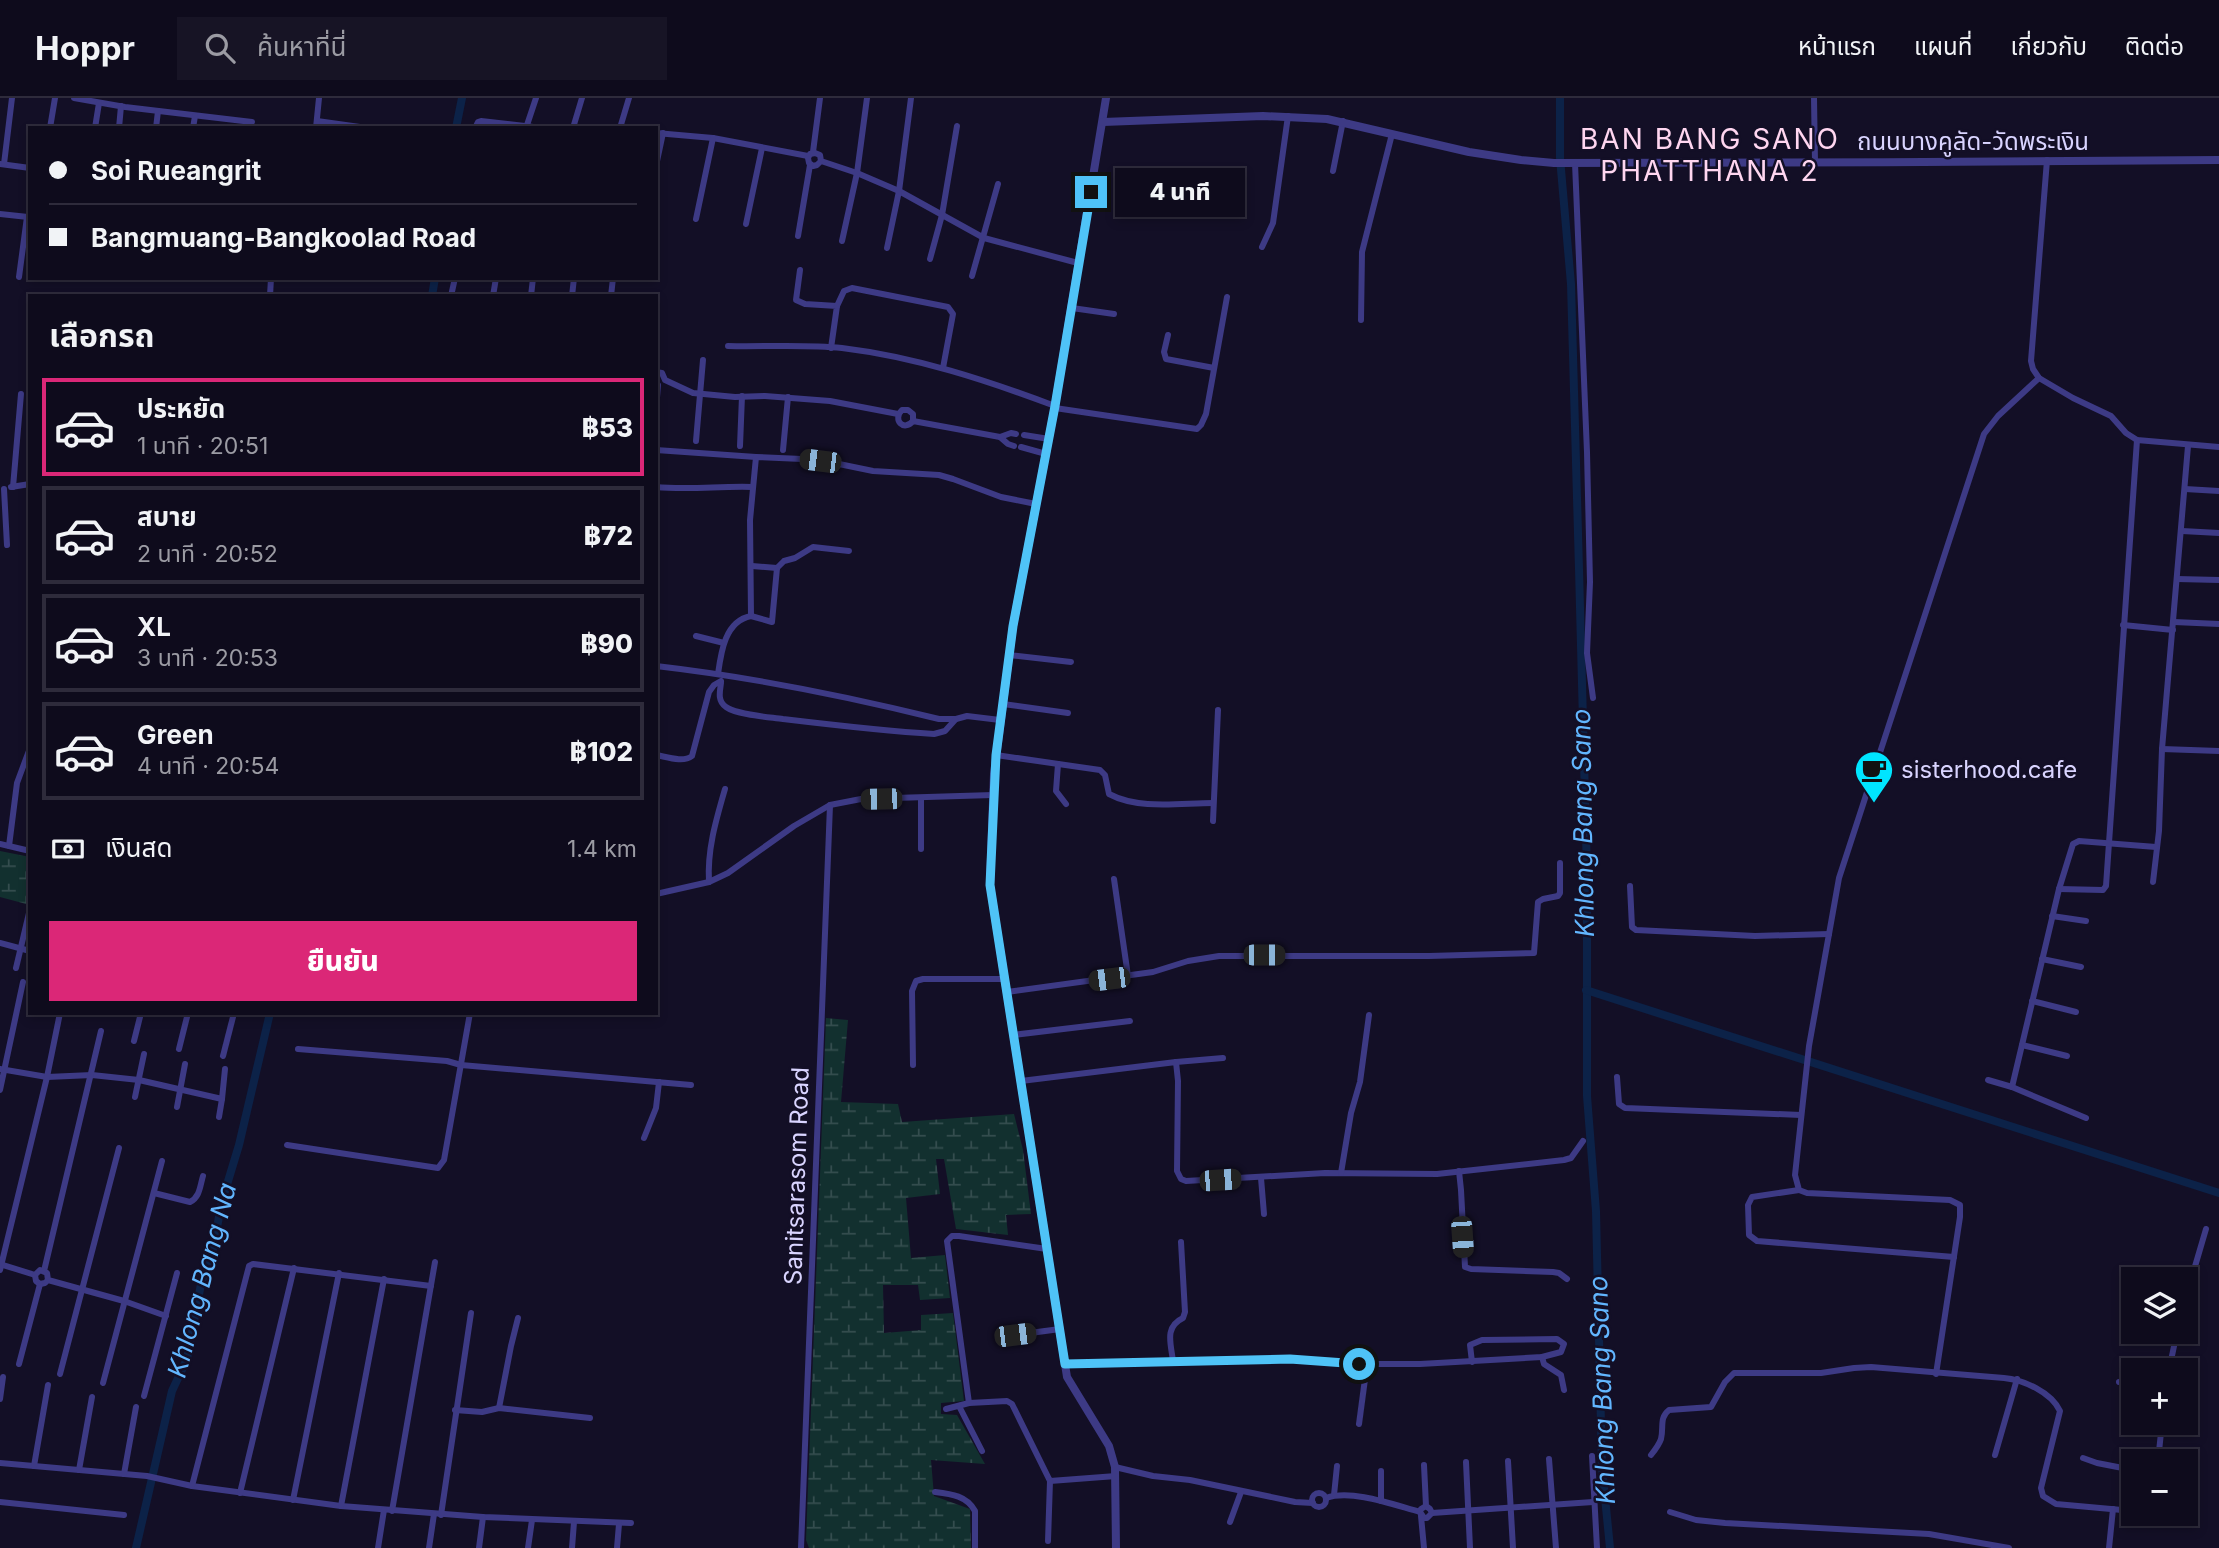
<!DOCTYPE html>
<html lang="th">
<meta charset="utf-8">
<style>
:root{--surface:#0e0b1c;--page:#171425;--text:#f1f3f6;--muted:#9b9ba3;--line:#2e2b3b;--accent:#db2777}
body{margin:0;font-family:Inter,"Noto Sans Thai",sans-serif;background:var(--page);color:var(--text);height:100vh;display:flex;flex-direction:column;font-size:26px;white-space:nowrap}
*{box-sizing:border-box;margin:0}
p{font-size:23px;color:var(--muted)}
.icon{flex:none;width:38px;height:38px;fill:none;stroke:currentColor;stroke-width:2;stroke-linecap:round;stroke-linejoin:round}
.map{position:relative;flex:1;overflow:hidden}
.details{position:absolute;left:28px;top:196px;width:630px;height:721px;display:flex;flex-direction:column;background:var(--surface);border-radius:0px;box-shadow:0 4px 10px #0003,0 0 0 2px var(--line)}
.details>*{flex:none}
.banner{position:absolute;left:28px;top:28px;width:630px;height:154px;border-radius:0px;box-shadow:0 4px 10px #0003,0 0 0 2px var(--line);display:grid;align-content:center;height:154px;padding:0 21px;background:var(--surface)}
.tools{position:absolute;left:2121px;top:1169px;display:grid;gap:14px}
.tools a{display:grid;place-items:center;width:77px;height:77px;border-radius:0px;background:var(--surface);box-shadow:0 4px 10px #0003,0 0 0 2px var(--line);font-size:35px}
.end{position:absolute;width:32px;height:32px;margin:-16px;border:9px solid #4fc3f7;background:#111;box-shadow:0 0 0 4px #111}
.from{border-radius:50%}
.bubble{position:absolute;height:49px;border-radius:0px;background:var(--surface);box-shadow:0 4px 10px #0003,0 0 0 2px var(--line);font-size:23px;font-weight:800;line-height:49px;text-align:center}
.car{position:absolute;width:21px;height:42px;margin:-21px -10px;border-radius:9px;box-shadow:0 0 5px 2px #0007;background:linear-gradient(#222 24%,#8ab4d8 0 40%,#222 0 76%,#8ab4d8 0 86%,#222 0)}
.banner b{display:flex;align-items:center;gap:24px;height:66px;font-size:26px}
.banner b+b{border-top:2px solid var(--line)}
.banner i{width:18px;height:18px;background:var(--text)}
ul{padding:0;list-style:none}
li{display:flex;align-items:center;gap:21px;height:98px;margin:0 14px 10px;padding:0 7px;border:4px solid var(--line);border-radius:0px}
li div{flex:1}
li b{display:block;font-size:26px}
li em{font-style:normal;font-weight:800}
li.current{border-color:var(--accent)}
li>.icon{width:63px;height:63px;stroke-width:1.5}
h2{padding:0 21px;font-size:32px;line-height:84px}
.pay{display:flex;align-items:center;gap:18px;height:77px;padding:0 21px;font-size:26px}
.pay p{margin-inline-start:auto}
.button{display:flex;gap:14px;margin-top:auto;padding:14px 21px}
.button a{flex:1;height:80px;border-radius:0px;background:var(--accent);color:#fff;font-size:28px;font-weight:800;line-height:80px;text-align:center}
header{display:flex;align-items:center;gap:42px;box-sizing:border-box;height:98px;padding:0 35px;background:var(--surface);border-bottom:2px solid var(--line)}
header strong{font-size:33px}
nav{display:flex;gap:38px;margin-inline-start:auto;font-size:24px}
.search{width:490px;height:63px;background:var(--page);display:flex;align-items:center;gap:18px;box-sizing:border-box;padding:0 24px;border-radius:0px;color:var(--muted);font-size:26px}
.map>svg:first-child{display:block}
</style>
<header>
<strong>Hoppr</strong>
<div class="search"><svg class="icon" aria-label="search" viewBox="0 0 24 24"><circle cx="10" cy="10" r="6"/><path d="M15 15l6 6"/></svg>ค้นหาที่นี่</div>
<nav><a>หน้าแรก</a><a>แผนที่</a><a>เกี่ยวกับ</a><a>ติดต่อ</a></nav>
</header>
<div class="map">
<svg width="2219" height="1450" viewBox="0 0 2219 1450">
<defs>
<pattern id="wetland-marsh" width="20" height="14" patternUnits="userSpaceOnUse" patternTransform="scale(1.75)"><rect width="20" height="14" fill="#12302f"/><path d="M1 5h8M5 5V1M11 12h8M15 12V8" fill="none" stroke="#344d4e"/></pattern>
</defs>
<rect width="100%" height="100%" fill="#130f26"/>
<g fill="url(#wetland-marsh)">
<path d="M 0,753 L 30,759 L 30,807 L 0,799 Z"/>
<path d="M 826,920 L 848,922 L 841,1004 L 898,1006 L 902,1024 L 1014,1016 L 1023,1052 L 1031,1116 L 1006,1117 L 1008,1137 L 956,1131 L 944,1061 L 936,1061 L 940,1096 L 906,1100 L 911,1160 L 945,1157 L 950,1200 L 920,1202 L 918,1187 L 883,1187 L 884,1235 L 921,1232 L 921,1217 L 953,1215 L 964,1303 L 941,1305 L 941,1316 L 957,1317 L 985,1366 L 931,1362 L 934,1398 L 970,1411 L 971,1450 L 809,1450 L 806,1442 Z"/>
</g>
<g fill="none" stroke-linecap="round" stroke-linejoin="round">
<g stroke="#0c2248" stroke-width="8">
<path d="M 1560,0 L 1560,60 L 1571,186 L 1579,471 L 1587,776 L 1587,998 L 1596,1113 L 1602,1369 L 1610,1450"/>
<path d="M 456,30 L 462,0"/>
<path d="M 432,198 L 435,180"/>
<path d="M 1586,892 L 2219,1095"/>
<path d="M 136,1450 L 172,1293 L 187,1261 L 201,1186 L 211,1161 L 222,1103 L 239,1047 L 270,915"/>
</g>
<g stroke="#3d3a85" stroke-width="6">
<path d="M 74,0 L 125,9 L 252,24"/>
<path d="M 1814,0 L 1815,64"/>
<path d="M 317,23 L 367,30"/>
<path d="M 50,30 L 55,0"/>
<path d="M 95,30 L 99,5"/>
<path d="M 119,30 L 121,8"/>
<path d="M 156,30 L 158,13"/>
<path d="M 193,30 L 195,18"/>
<path d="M 316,30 L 319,0"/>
<path d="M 475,30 L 478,24 L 481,23 L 542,30"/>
<path d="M 526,30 L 536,0"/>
<path d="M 573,30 L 582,0"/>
<path d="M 620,30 L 629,0"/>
<path d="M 656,35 L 713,40 L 808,58"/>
<path d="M 813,54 L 820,0"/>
<path d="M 2047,62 L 2031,263 L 2033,271 L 2039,280 L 2073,300 L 2111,318 L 2126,335 L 2137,342 L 2219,349"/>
<path d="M 821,63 L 820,57 L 815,55 L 810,56 L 808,60 L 809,65 L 813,68 L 817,67 L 821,63 L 857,75 L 899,93 L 984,140 L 1078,165"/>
<path d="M 1575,65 L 1587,354 L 1590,484 L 1587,555 L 1593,600"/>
<path d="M 0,66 L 30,70"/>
<path d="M 4,66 L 12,0"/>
<path d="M 656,68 L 663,35"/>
<path d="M 1333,73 L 1343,23"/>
<path d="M 0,116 L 28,119"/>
<path d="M 696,121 L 713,40"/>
<path d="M 746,126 L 762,50"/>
<path d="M 798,138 L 810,67"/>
<path d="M 842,143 L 857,75 L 867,0"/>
<path d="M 1262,149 L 1273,125 L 1288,18"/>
<path d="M 887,150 L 899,93 L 911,0"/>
<path d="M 930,161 L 942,117 L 957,28"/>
<path d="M 800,172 L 796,202 L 805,206 L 837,208 L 831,250"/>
<path d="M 972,178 L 998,86"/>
<path d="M 19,179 L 27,119"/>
<path d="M 270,198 L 271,180"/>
<path d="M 451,198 L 455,180"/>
<path d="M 493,198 L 496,180"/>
<path d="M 531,198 L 533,180"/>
<path d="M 572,198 L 574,180"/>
<path d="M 611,198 L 613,180"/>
<path d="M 837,208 L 844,193 L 852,190 L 948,209 L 953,216 L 943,270"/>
<path d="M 1072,210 L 1114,216"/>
<path d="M 1361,222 L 1362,154 L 1392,36"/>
<path d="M 1168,237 L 1164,254 L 1166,261 L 1214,270"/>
<path d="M 728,248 C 766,249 804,246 842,250 C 916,259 986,282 1055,308"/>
<path d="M 656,274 L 662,275 L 665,282 L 693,295 L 735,299 L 765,298 L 830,303 L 898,316"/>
<path d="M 1055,310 L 1197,331 L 1201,327 L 1206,316 L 1227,199"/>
<path d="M 656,312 L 658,287"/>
<path d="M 913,323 L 913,316 L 908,312 L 902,312 C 892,322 904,334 913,323 L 1000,339 L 1008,346 L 1014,348"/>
<path d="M 1024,337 L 1049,341"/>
<path d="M 1000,339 L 1011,335 L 1016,336"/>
<path d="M 696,343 L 703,262"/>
<path d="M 740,348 L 742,298"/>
<path d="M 1021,349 L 1046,356"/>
<path d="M 656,352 L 756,359"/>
<path d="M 783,352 L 788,299"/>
<path d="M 11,389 L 30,386"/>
<path d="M 13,389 L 21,296"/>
<path d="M 656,389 C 688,392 720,388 752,389"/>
<path d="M 4,391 L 7,447"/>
<path d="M 2185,391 L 2219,393"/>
<path d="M 2182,433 L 2219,435"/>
<path d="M 849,453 L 813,449 L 795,460 L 784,463 L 777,470 L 772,524 L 751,518 L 750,422 L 756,359 L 802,361 L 839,366 L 873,373 L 939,377 L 953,381 L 1001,399 L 1036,406"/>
<path d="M 656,454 L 656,463"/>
<path d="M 752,468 L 777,470"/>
<path d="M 2177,481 L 2219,482"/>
<path d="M 2174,524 L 2219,526"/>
<path d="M 2123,527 L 2173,532"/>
<path d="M 696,538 L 724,545"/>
<path d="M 1009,557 L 1071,564"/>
<path d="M 656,568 C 751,579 846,598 939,621 L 956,621 L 967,618 L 1000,622"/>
<path d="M 718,576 C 721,554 725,523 751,518"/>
<path d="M 721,585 C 720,593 717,603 726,609 C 737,617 769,619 783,621 C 833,627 883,633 934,636 L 945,633 L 955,622"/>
<path d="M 1003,606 L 1068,615"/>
<path d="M 2162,651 L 2219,653"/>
<path d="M 656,657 C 667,659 683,665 692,658 L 709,594 L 714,587 L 721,583"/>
<path d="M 996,657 L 1100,672 L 1105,677 L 1109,696 C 1139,712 1180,705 1213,705"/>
<path d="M 1058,666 L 1056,693 L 1066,706"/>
<path d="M 921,700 L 921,751"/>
<path d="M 1213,723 L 1218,612"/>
<path d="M 0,746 L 30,753"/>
<path d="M 9,748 L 17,685 L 30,650"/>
<path d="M 1114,781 L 1128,878"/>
<path d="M 709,784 C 707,752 716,722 725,691"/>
<path d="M 2153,784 L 2159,733 L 2162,651 L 2188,348"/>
<path d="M 1630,788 L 1632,829 L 1636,832 L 1755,838 L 1829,836"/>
<path d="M 2059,791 L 2103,792 L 2106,788 L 2137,342"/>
<path d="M 656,796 L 709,784 L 728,775 L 794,728 L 830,707 L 861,701 L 993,697"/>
<path d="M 2052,818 L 2086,823"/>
<path d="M 0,845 L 30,853"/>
<path d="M 2042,861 L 2081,869"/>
<path d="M 16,870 L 30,811"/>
<path d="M 1007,894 L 1153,874 L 1188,863 L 1219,858 L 1429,858 L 1534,855 L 1538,804 L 1543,801 L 1558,798 L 1560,795 L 1560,765"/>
<path d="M 2032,903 L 2076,914"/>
<path d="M 1013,937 L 1130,923"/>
<path d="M 134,943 L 141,915"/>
<path d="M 2022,947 L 2067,958"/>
<path d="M 179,951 L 188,915"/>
<path d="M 298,951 L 447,963 L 461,967 L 691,987"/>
<path d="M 223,958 L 234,915"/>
<path d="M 1176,964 L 1223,960"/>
<path d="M 913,967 L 912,893 L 916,883 L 923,881 L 1005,881"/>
<path d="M 0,971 L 47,979 L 92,977 L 139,982 L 222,1001 L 225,971"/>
<path d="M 1617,979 L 1619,1006 L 1625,1010 L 1801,1017"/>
<path d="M 1988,982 L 2012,989 L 2086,1020"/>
<path d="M 1021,983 L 1176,964 L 1178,983 L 1177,1073 L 1181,1081 L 1186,1083 L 1325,1075 L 1437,1076 L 1564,1062 L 1571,1060 L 1583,1043"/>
<path d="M 2012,989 L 2059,791 L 2073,746 L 2079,743 L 2156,749"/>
<path d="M 0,992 L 23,884"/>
<path d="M 135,999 L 144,956"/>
<path d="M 177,1009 L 185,966"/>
<path d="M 219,1019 L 222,1001"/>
<path d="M 644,1040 L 656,1010 L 659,984"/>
<path d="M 287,1047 L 438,1070 L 444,1062 L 470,915"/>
<path d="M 1459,1073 L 1461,1092 L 1465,1169 L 1471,1171 L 1553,1174 L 1559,1175 L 1567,1181"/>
<path d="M 1341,1075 L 1351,1015 L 1360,984 L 1369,917"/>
<path d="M 1261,1080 L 1264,1116"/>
<path d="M 1799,1092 L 1752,1099 L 1748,1107 L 1749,1137 L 1757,1143 L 1954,1159"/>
<path d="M 154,1095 L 190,1104 C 200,1099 200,1088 203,1078"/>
<path d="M 0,1166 L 35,1177"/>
<path d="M 0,1172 L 47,979 L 60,915"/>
<path d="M 44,1173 L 101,933"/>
<path d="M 48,1182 L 47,1175 L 40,1172 L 35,1177 L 36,1183 L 40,1186 L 45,1185 L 48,1182 L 124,1203 L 166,1218"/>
<path d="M 2186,1199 L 2206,1131"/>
<path d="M 1005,1245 L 1015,1237 L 1060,1231"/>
<path d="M 1542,1259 L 1544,1266 L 1561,1277 L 1564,1292"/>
<path d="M 1173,1263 C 1171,1246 1164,1229 1183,1220 L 1185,1214 L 1181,1144"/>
<path d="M 19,1266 L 40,1186"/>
<path d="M 1065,1266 L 1290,1261 L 1359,1266 L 1420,1266 L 1542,1259 L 1561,1254 L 1564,1246 L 1557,1241 L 1482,1242 L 1470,1247 L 1472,1264"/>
<path d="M 2169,1272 L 2177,1234"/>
<path d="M 60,1276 L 119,1050"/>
<path d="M 1936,1276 L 1960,1119 L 1960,1107 L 1950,1102 L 1807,1095 L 1799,1092 L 1795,1077 L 1809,948 L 1839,780 L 1984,336 L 1998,318 L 2039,280"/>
<path d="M 2119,1284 L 2133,1285"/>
<path d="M 103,1285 L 162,1063"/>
<path d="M 144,1298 L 177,1175"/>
<path d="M 0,1301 L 3,1279"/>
<path d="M 969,1305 L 947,1143 L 952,1138 L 959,1138 L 1047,1151"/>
<path d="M 959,1308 L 982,1353"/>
<path d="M 499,1310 L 511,1248 L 518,1220"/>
<path d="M 946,1311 L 969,1305 L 1007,1303 L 1012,1306 L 1050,1383 L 1116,1378"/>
<path d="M 455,1312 L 482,1314 L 499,1310 L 590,1320"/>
<path d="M 1359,1326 L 1367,1266"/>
<path d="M 1651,1357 C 1655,1352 1659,1347 1661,1341 C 1664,1329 1659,1320 1669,1312 L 1711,1309 L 1725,1284 L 1734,1275 L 1821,1275 L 1854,1270 L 1871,1269 L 2004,1280 C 2024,1282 2051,1294 2060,1313 L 2041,1390 L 2043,1398 L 2056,1406 L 2133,1413"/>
<path d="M 1995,1357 L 2017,1281"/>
<path d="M 1592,1358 L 1597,1450"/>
<path d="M 2083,1360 L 2097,1365 L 2133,1372"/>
<path d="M 1549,1361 L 1556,1450"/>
<path d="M 1508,1363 L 1513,1450"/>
<path d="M 2158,1363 L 2162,1325"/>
<path d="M 1466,1364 L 1470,1450"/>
<path d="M 0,1365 L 147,1378 L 192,1388 L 341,1408 L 483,1419 L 631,1425"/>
<path d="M 1424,1367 L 1426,1408 L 1430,1411 L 1432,1415 L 1427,1420 L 1424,1420 L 1420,1414 L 1421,1411 L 1426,1408"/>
<path d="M 34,1368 L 48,1287"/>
<path d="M 1115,1369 L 1153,1378 L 1190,1382 L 1295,1404 L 1313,1405"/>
<path d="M 79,1372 L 92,1299"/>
<path d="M 124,1376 L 136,1309"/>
<path d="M 192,1388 L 249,1168 L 253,1166 L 431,1188"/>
<path d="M 935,1394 C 952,1396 967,1398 975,1413 L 975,1450"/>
<path d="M 240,1395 L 294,1170"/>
<circle cx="1319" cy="1402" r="7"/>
<path d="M 1334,1397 L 1337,1368"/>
<path d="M 1326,1400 C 1352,1391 1394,1407 1420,1414"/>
<path d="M 293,1402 L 339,1175"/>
<path d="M 1381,1403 L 1381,1373"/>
<path d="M 0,1404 L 124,1417"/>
<path d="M 341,1408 L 384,1181"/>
<path d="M 392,1413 L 435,1164"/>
<path d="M 1670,1414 L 1696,1422 L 1725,1425 L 1929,1436 L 2009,1450"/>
<path d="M 1432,1415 L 1593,1404"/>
<path d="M 441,1417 L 471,1215"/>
<path d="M 1421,1418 L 1424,1450"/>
<path d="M 1230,1424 L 1241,1394"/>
<path d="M 1048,1443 L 1050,1383"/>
<path d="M 378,1450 L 384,1412"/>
<path d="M 429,1450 L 434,1416"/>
<path d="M 479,1450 L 483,1419"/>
<path d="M 528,1450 L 532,1422"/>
<path d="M 572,1450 L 574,1424"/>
<path d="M 617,1450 L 619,1426"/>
<path d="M 801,1450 L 830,707"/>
<path d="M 2109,1450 L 2113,1411"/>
</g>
<g stroke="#3d3a85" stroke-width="8">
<path d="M 1106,0 L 1055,308 L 1013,528 L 994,676 L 990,787 L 1067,1279 L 1109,1348 L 1115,1369 L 1116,1450"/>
<path d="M 1103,24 L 1263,18 L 1327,21 L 1469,54 L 1521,62 L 1554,65 C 1776,64 1997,65 2219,62"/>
</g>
</g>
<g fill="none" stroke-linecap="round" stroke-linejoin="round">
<path stroke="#4fc3f7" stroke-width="9" d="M 1091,94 L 1055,308 L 1013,528 L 996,657 L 990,787 L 1065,1266 L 1290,1261 L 1359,1266"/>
</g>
<defs>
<g id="cafe-pin" transform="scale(2.0125)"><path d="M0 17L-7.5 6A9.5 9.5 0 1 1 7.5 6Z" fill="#00e5ff" stroke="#130f26"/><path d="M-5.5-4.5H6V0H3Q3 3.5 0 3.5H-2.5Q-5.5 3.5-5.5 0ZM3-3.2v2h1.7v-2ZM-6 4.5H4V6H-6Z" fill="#111"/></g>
</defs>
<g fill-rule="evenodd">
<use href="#cafe-pin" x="1874" y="672"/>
</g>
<g text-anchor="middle" stroke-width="5" stroke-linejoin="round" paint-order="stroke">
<g font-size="24" fill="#d9d4ff" stroke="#130f26">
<text x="1973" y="52">ถนนบางคูลัด-วัดพระเงิน</text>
<text transform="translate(797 1078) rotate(-88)" y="8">Sanitsarasom Road</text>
</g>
<g font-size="24" fill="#d9d4ff" stroke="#130f26" text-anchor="start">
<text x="1901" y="680">sisterhood.cafe</text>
</g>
<g font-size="26" font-style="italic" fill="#62b6ff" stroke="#130f26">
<text transform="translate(1583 725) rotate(-91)" y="9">Khlong Bang Sano</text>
<text transform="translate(202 1182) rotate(-75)" y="9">Khlong Bang Na</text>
<text transform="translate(1602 1292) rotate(-92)" y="9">Khlong Bang Sano</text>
</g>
<g font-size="28" letter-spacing="2" fill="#ffd6f0" stroke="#130f26">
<text x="1710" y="51">BAN BANG SANO<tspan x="1710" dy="32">PHATTHANA 2</tspan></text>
</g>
</g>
</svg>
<div class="tools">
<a><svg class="icon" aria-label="layers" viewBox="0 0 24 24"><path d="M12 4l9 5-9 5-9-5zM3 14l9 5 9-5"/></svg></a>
<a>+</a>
<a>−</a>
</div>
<i class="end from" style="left:1359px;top:1266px"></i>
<i class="end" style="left:1091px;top:94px"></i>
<div class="bubble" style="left:1115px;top:70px;width:130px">4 นาที</div>
<i class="car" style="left:820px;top:363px;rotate:277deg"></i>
<i class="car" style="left:881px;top:701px;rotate:269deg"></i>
<i class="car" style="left:1264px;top:857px;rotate:90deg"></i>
<i class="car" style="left:1109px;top:881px;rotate:263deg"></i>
<i class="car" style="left:1220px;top:1082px;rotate:86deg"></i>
<i class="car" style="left:1462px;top:1139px;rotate:176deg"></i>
<i class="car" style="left:1015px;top:1237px;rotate:83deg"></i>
<div class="banner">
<b><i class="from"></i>Soi Rueangrit</b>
<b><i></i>Bangmuang-Bangkoolad Road</b>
</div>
<section class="details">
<h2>เลือกรถ</h2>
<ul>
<li class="current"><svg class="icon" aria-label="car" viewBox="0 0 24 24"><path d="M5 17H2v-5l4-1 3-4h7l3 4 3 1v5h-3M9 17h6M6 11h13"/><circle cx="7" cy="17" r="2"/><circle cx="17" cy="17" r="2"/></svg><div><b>ประหยัด</b><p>1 นาที · 20:51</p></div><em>฿53</em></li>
<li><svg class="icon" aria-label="car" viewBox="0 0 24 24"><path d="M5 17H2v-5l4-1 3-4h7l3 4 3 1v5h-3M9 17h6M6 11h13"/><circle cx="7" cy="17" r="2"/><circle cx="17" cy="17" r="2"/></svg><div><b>สบาย</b><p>2 นาที · 20:52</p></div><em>฿72</em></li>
<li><svg class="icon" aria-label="car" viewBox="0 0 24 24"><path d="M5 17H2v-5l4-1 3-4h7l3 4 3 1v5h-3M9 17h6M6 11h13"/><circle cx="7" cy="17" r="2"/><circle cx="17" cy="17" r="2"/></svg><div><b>XL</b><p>3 นาที · 20:53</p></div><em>฿90</em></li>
<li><svg class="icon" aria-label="car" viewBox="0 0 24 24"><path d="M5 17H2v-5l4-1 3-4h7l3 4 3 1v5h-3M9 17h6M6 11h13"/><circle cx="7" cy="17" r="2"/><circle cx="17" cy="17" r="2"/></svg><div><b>Green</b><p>4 นาที · 20:54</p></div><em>฿102</em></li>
</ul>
<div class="pay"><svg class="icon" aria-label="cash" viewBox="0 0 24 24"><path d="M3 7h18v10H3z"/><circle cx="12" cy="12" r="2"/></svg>เงินสด<p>1.4 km</p></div>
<div class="button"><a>ยืนยัน</a></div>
</section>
</div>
